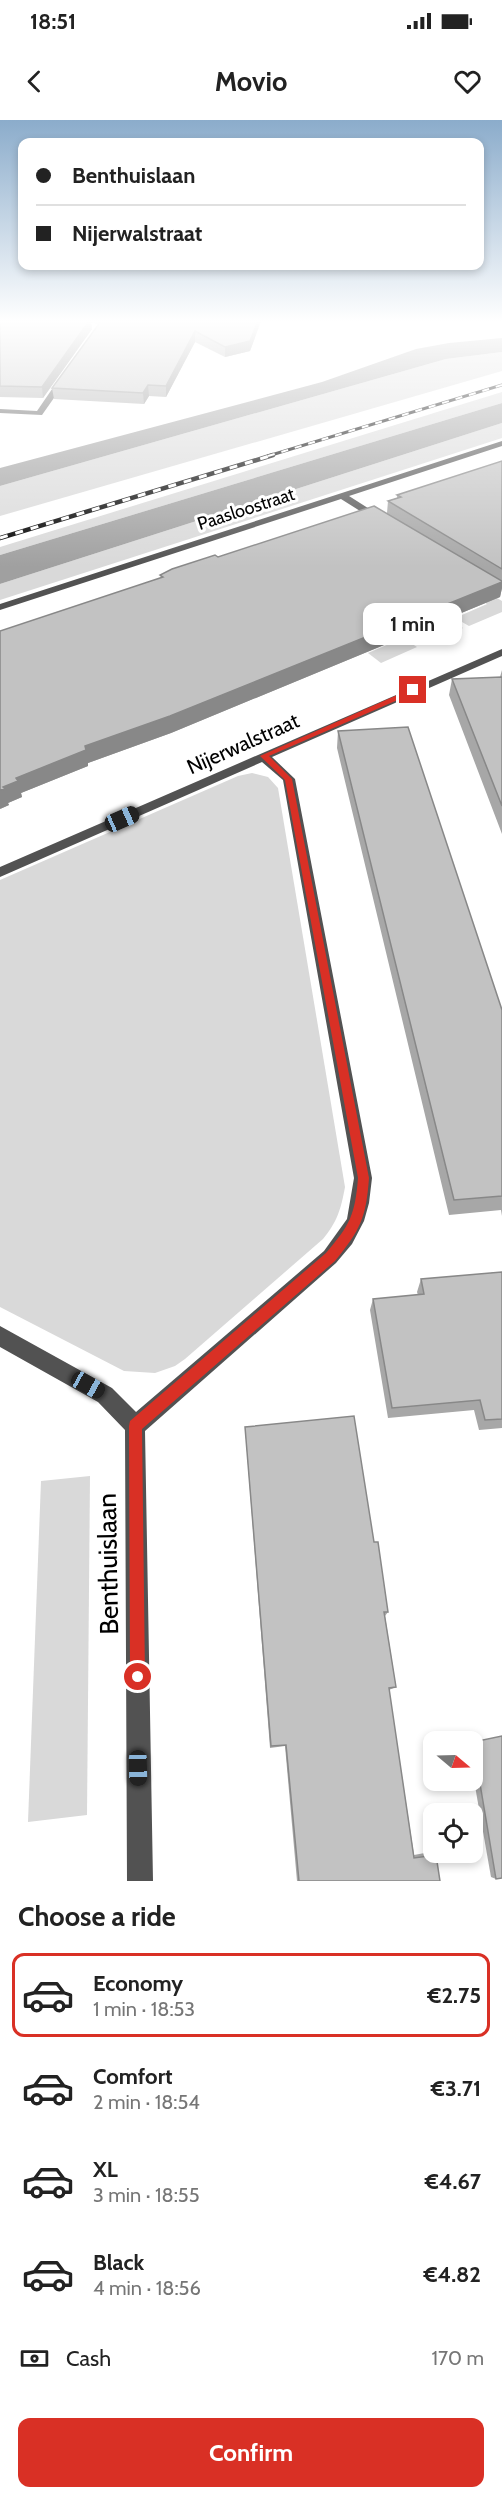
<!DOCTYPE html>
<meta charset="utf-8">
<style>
:root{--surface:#fff;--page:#f2f2f2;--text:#222;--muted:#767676;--line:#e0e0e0;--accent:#d93025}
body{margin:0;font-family:Cabin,sans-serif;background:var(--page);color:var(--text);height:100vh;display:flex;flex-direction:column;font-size:22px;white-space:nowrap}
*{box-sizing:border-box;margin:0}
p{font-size:20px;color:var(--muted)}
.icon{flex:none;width:33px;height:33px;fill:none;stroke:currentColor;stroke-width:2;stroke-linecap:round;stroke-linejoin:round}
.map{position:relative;height:1761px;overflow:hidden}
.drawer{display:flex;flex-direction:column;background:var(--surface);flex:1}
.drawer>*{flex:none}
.top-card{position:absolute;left:18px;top:18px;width:466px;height:132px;border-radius:12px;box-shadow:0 3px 9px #0003;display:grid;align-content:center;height:132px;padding:0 18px;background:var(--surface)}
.needle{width:39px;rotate:109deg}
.tools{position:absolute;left:423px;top:1611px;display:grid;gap:12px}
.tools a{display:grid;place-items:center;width:60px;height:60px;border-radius:12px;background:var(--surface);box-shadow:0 3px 9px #0003;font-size:30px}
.end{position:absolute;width:27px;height:27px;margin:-14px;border:8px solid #d93025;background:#fff;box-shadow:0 0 0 3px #fff}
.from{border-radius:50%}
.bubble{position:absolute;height:42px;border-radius:12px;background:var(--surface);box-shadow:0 3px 9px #0003;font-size:20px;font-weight:800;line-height:42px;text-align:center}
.car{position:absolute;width:18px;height:36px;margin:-18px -9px;border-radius:8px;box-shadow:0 0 4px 2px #0007;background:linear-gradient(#222 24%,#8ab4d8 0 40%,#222 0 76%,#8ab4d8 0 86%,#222 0)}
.top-card b{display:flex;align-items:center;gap:21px;height:57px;font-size:22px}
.top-card b+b{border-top:2px solid var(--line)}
.top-card i{width:15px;height:15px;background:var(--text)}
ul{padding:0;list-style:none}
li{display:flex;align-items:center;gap:18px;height:84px;margin:0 12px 9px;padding:0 6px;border:3px solid transparent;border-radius:12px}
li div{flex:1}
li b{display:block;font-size:22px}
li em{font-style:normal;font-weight:800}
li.current{border-color:var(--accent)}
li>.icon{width:54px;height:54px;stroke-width:1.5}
h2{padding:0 18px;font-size:27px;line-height:72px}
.pay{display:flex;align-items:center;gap:15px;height:66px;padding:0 18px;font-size:22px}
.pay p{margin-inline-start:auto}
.button{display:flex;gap:12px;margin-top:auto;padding:12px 18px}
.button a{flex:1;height:69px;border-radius:12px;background:var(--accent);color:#fff;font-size:24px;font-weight:800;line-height:69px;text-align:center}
.status{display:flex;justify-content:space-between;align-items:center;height:42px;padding:0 30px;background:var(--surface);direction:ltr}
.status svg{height:16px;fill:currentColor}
header{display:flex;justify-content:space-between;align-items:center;height:78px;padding:0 18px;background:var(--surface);font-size:27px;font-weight:800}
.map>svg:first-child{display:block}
</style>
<div class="status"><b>18:51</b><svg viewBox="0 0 49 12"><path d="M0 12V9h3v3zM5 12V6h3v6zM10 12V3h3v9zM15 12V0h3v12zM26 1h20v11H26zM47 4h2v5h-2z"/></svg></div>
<header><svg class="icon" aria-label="back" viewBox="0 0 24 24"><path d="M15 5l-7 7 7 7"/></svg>Movio<svg class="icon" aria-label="heart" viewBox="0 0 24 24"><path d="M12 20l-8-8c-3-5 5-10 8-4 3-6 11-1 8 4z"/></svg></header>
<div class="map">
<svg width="502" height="1761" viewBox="0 0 502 1761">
<rect width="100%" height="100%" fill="#fff"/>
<g fill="#d9d9d9">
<path d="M 502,232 L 502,251 L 0,396 L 0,366 L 446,239 Z"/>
<path d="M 502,272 L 502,283 L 0,435 L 0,427 Z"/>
<path d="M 502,303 L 502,318 L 0,480 L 0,464 Z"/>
<path d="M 360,395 L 502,481 L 502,492 L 469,506 L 455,498 L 487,484 L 359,405 Z"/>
<path d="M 450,500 L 463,508 L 423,525 L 409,516 Z"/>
<path d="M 403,518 L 417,527 L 381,543 L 368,533 Z"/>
<path d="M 252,653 L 268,657 L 278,668 L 345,1067 C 341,1089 337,1102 323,1119 L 185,1239 L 175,1246 L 155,1253 L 124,1251 L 0,1187 L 0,760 L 238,656 Z"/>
<path d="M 90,1356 L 87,1695 L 28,1702 L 41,1361 Z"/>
</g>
<g fill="#a0a0a0">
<path d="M 502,218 L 502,232 L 446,239 L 0,366 L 0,348 L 322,262 L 416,229 L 449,223 Z"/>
<path d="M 502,283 L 502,303 L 0,464 L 0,435 Z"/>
</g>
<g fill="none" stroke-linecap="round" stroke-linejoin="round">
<g fill="#525252" fill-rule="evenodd">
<path d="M 61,256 L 68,258 L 42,295 L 0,293 L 0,289 L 37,291 Z"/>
<path d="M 502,321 L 502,326 L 349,376 L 382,397 L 382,401 L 376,401 L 341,379 L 0,490 L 0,484 Z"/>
<path d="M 502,529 L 502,536 L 272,637 L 295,659 L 372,1058 L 369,1083 L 364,1101 L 352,1124 L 336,1143 L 145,1311 L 153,1761 L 127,1761 L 125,1310 L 98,1282 L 0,1227 L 0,1206 L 112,1268 L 136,1292 L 324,1131 L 347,1099 L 354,1058 L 283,660 L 262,642 L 0,757 L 0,747 Z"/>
</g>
<g stroke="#000" stroke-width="3">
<path id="rail-far1" d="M 268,336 L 502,265"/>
</g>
<g stroke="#000" stroke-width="4.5">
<path id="rail" d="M 0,418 L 273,335"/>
</g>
<use href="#rail-far1" stroke="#fff" stroke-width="2" stroke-dasharray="7" stroke-linecap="butt"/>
<use href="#rail" stroke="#fff" stroke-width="3" stroke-dasharray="8" stroke-linecap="butt"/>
</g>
<g fill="#a7a7a7">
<path d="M 0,201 L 261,201 L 250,231 L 225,237 L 195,222 L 166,277 L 149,276 L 144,284 L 54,279 L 52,268 L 99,204 L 91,203 L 92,209 L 43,278 L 0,277 Z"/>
<path d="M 502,341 L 502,468 L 500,477 L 171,613 L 88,643 L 88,646 L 21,673 L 22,677 L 8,683 L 9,685 L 0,689 L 161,458 L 160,455 L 218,437 L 387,393 L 388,381 L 397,378 L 397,375 Z"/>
<path d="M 502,550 L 502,714 L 449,575 L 452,559 L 500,557 Z"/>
<path d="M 338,611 L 502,890 L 502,1096 L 501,1090 L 449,1095 L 337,628 Z"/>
<path d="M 502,1152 L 502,1308 L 479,1310 L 474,1290 L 388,1298 L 370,1190 L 373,1179 L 418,1175 L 417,1172 L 421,1159 Z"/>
<path d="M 245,1307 L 374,1422 L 388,1492 L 385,1496 L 396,1567 L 389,1570 L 414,1735 L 430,1732 L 436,1735 L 440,1761 L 297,1761 L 285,1626 L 270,1628 Z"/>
<path d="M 473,1622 L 496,1759 L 491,1757 L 472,1649 Z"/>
</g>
<g fill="#888">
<path d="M 89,201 L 91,201 L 92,209 L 43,278 L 42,267 Z"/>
<path d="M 258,201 L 261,201 L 250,231 L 225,237 L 225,227 Z"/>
<path d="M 195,211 L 195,222 L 166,277 L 166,266 Z"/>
<path d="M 148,265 L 149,276 L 144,284 L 143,273 Z"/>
<path d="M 502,462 L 502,468 L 500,477 L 171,613 L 88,643 L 88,646 L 21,673 L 22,677 L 8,683 L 9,685 L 0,689 L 0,670 L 3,667 L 16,658 L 85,626 Z"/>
</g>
<g fill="#c2c2c2" stroke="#888" stroke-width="1.5">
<path d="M 0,201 L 89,201 L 42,267 L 0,266 Z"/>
<path d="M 101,201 L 258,201 L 250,221 L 225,227 L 195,211 L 166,266 L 148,265 L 143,273 L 52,268 Z"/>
<path d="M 502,341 L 502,449 L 388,381 L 401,377 L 397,375 Z"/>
<path d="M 374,386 L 502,461 L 502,462 L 170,596 L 85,626 L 86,630 L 16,658 L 18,661 L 3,667 L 5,669 L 0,670 L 0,511 L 163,457 L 160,455 L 172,449 L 215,435 L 218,437 Z"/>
<path d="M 502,557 L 502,686 L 452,559 Z"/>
<path d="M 408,607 L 502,890 L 502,1076 L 454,1080 L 338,611 Z"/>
<path d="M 502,1152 L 502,1299 L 485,1300 L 480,1280 L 392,1288 L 373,1179 L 424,1174 L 421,1159 Z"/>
<path d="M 354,1296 L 374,1422 L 378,1422 L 388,1492 L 384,1492 L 396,1567 L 389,1568 L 414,1738 L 436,1735 L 440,1761 L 299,1761 L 286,1625 L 271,1626 L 245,1307 Z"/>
<path d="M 502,1616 L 502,1758 L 496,1759 L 473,1622 Z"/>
</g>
<linearGradient id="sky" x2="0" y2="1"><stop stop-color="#8baccb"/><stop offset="0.45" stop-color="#fff"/><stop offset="1" stop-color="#fff" stop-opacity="0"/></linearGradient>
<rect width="502" height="447" fill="url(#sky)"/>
<path fill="#d93025" d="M 413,568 L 416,572 L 269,636 L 292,659 L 369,1058 C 366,1099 360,1110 335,1141 L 142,1309 L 145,1557 L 143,1562 L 138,1564 L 132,1562 L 130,1557 L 129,1306 L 130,1301 L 326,1133 C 350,1105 355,1095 358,1058 L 285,660 L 260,636 Z"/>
<g text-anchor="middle" stroke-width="6" stroke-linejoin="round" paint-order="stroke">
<g font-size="18" fill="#000" stroke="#fff">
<text transform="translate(246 389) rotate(-18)" y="6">Paasloostraat</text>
</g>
<g font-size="21" fill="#000" stroke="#fff">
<text transform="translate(243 624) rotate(-24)" y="7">Nijerwalstraat</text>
</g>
<g font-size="26" fill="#000" stroke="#fff">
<text transform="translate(108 1444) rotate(-91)" y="9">Benthuislaan</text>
</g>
</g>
</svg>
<div class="tools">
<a><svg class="needle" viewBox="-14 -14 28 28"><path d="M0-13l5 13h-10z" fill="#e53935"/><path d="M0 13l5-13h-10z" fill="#767676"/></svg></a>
<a><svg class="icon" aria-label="locate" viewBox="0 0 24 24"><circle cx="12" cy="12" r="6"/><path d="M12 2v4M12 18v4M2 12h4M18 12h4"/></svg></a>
</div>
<i class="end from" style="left:138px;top:1557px"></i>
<i class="end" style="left:413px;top:570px"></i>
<div class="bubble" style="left:363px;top:483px;width:99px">1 min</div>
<i class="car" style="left:122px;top:699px;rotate:66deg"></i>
<i class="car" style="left:88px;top:1265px;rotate:119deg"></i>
<i class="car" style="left:138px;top:1648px;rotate:179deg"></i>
<div class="top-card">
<b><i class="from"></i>Benthuislaan</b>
<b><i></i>Nijerwalstraat</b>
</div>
</div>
<section class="drawer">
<h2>Choose a ride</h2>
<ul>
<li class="current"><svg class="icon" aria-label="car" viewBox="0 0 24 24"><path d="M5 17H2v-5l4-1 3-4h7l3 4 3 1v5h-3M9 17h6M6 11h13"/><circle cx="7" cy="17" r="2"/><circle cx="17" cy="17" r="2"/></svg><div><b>Economy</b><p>1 min · 18:53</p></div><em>€2.75</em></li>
<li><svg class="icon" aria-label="car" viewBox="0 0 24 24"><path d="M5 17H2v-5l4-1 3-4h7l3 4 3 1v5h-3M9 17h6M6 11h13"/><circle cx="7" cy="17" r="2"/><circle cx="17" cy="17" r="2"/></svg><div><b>Comfort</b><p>2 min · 18:54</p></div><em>€3.71</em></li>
<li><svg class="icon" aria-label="car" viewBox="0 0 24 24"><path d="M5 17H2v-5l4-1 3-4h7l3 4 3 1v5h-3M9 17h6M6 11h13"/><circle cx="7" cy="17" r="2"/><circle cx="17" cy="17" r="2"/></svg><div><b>XL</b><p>3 min · 18:55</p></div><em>€4.67</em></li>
<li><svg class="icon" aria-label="car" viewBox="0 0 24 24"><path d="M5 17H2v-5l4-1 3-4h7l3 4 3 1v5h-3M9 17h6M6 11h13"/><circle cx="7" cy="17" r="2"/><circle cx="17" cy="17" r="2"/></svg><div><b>Black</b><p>4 min · 18:56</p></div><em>€4.82</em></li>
</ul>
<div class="pay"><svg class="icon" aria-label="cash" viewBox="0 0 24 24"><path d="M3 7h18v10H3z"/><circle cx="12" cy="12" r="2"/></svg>Cash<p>170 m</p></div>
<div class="button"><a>Confirm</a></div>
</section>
